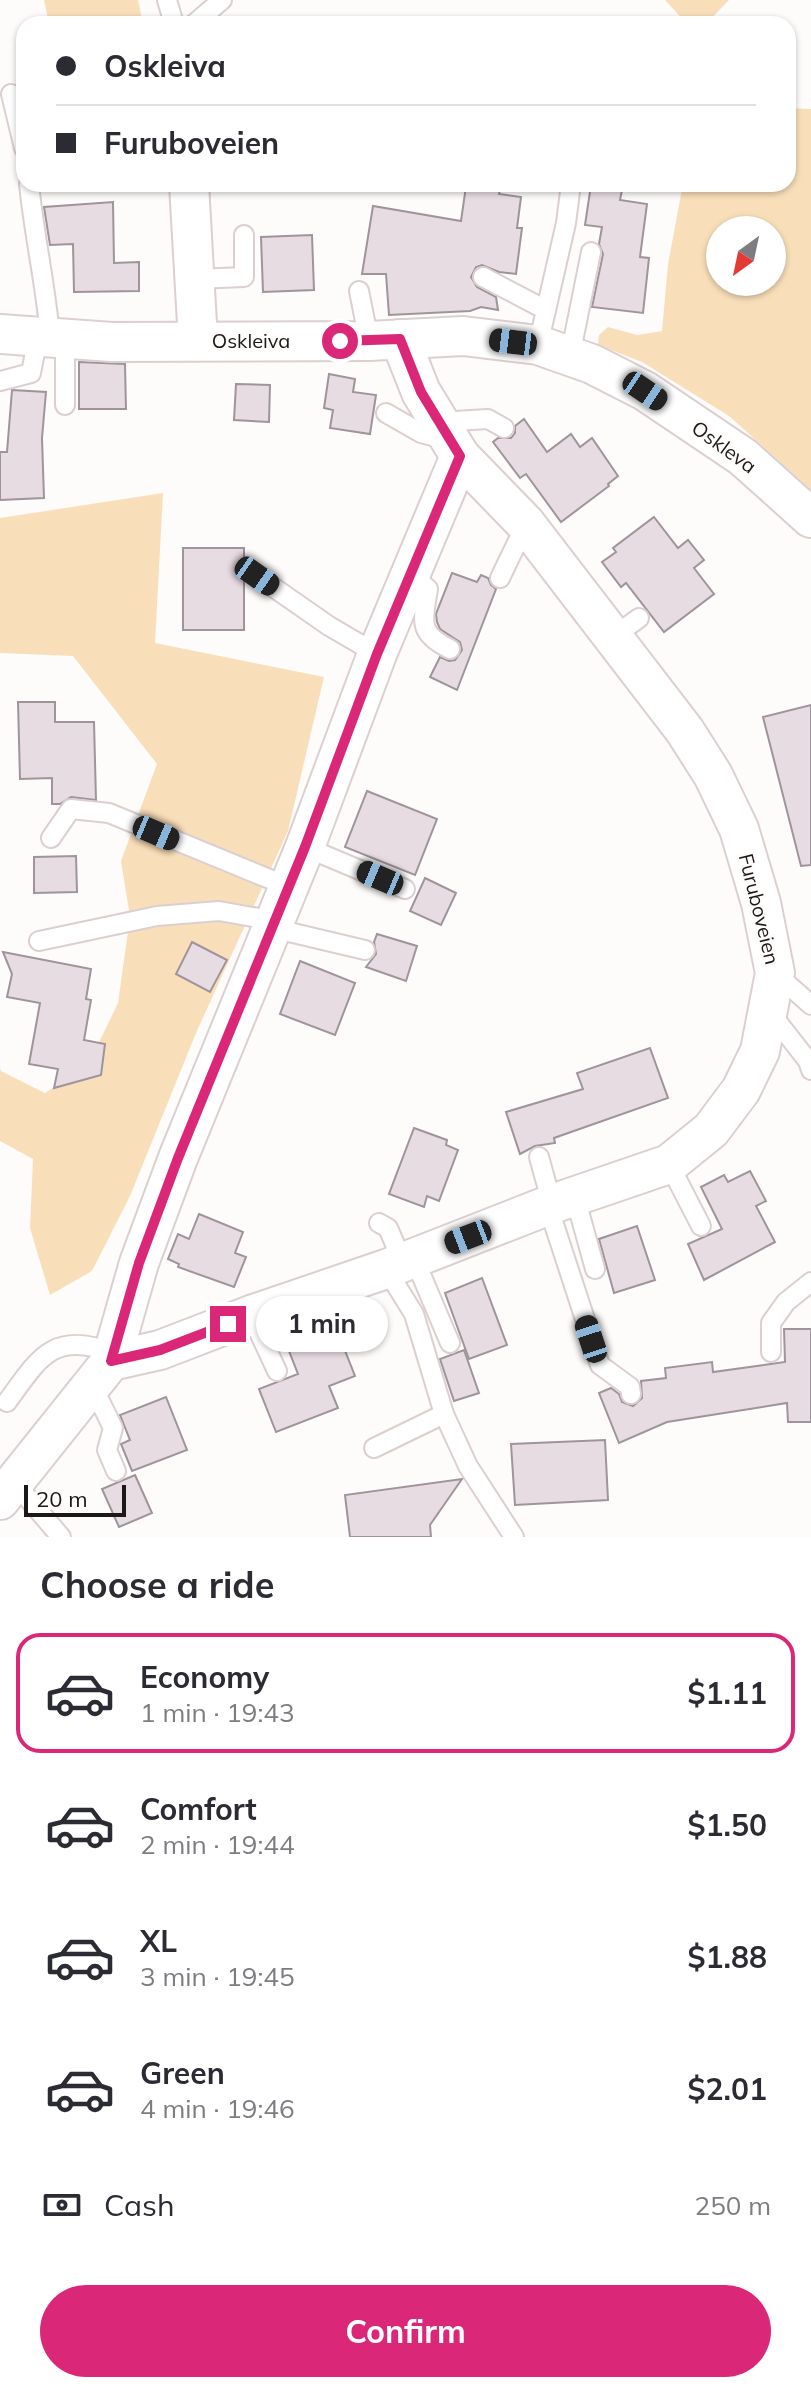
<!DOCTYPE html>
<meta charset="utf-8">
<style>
:root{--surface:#fff;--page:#f7f7f7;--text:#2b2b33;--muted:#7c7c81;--line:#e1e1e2;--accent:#db2777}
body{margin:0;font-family:Mulish,sans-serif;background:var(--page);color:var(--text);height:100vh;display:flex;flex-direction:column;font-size:30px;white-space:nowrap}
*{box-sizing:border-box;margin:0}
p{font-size:26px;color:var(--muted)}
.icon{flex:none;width:44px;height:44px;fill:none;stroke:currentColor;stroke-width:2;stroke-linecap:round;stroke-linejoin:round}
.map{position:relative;height:1537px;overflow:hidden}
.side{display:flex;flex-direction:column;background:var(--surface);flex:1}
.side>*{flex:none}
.hud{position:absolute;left:16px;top:16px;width:780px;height:176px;border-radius:24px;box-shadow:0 2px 6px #0004;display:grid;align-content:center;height:176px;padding:0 40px;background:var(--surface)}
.needle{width:52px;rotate:213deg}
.buttons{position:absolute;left:706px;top:216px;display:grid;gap:16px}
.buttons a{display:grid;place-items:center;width:80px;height:80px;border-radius:50%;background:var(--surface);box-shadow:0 2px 6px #0004;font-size:40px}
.scale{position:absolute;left:24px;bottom:20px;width:102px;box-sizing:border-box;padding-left:8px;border:4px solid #1d1818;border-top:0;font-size:22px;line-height:28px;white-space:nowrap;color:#1d1818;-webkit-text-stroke:6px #fefbfb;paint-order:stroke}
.end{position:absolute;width:36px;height:36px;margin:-18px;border:10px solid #db2777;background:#fff;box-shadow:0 0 0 4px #fff}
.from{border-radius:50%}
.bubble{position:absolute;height:56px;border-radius:28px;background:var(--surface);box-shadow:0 2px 6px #0004;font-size:26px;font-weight:700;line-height:56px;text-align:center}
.car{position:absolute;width:24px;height:48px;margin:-24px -12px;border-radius:10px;box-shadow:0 0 6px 2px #0007;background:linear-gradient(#222 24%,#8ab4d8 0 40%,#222 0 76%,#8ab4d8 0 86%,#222 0)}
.hud b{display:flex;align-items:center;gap:28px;height:76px;font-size:30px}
.hud b+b{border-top:2px solid var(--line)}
.hud i{width:20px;height:20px;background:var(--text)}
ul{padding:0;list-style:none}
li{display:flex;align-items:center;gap:24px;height:120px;margin:0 16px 12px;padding:0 24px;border:4px solid transparent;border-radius:24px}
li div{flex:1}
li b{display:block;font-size:30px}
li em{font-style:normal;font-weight:700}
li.on{border-color:var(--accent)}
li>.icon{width:72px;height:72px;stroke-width:1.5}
h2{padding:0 40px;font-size:36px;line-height:96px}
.pay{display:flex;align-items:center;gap:20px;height:88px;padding:0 40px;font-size:30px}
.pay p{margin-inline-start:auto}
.action{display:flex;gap:16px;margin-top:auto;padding:16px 40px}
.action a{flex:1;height:92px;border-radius:48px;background:var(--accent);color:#fff;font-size:32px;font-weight:700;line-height:92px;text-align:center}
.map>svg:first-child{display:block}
</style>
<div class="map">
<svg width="811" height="1537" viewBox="0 0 811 1537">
<rect width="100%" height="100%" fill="#fefbfb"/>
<g fill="#f9dfb9" fill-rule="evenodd">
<path d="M 44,0 L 138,0 L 143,24 L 49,24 Z"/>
<path d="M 665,0 L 729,0 L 706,24 L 687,24 Z"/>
<path d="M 788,108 L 811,109 L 811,490 L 729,416 L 642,362 L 598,345 L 599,335 L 608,327 L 637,335 L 662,331 L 668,264 L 683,184 L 788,184 ZM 772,230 L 772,282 L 720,282 L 720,230 Z"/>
<path d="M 163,493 L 155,643 L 324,677 L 288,831 L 196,1033 L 130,1196 L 92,1271 L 50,1295 L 30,1228 L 33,1159 L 0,1141 L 0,1068 L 1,1071 L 45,1093 L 88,1065 L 118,1003 L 130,917 L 121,861 L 157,764 L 73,656 L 0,653 L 0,518 Z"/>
</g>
<g fill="#e8dce3" stroke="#9f949b" stroke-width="2">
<path d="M 591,185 L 622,190 L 620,200 L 647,204 L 640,257 L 649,258 L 643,313 L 592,307 L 603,254 L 599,244 L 602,227 L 585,225 Z"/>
<path d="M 466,186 L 500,190 L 499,194 L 521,197 L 517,228 L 522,228 L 516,274 L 499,272 L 482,265 L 476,267 L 471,277 L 477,287 L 496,297 L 498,310 L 481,307 L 470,311 L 389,315 L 386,274 L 362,274 L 373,206 L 461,221 Z"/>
<path d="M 113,202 L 114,263 L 139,262 L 139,291 L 74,292 L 73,244 L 50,245 L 44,207 Z"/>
<path d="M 312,235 L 314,290 L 263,292 L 261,237 Z"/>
<path d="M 79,362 L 125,364 L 126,409 L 79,409 Z"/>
<path d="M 329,374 L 355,379 L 353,392 L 376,395 L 370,434 L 330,428 L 333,410 L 324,408 Z"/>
<path d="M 236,384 L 270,385 L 269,422 L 234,420 Z"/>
<path d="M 12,390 L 46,392 L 42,438 L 44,498 L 0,500 L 0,452 L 7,452 Z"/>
<path d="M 524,419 L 547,452 L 571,434 L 580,447 L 592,438 L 618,476 L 608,484 L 609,486 L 561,522 L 526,474 L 520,478 L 493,442 L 498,438 L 511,438 L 515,433 L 515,426 Z"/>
<path d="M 654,517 L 678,548 L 688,540 L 704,560 L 694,568 L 714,594 L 664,632 L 626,583 L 621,587 L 602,562 L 616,552 L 613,548 Z"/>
<rect x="183" y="548" width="61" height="82"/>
<path d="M 452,573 L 477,582 L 481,575 L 488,578 L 491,585 L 496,589 L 457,690 L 430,677 L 440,657 L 449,661 L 455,660 L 462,650 L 460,642 L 440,629 L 437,622 L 436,614 Z"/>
<path d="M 18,702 L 55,702 L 55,722 L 94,722 L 96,800 L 71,797 L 60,804 L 52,804 L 52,778 L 20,779 Z"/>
<path d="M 811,705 L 811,865 L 801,866 L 763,717 Z"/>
<path d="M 367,791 L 437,819 L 415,875 L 345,847 Z"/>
<path d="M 76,856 L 77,892 L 34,893 L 34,857 Z"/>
<path d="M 425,878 L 456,893 L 441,925 L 410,911 Z"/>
<path d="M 377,934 L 417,946 L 406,981 L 366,967 L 376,954 L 374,942 Z"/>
<path d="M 192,942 L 227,960 L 210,992 L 176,974 Z"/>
<path d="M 3,952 L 91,969 L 86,999 L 91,1000 L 84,1040 L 105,1044 L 101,1075 L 54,1088 L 58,1069 L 29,1064 L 40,1003 L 7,997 L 12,974 Z"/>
<path d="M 300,961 L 355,983 L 335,1035 L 280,1014 Z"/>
<path d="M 650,1048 L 668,1098 L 554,1138 L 555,1143 L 535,1146 L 520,1154 L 506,1112 L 583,1089 L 577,1073 Z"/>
<path d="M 414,1128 L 447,1140 L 446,1145 L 458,1150 L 439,1201 L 427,1196 L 424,1207 L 389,1194 Z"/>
<path d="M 750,1171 L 766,1201 L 756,1206 L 775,1242 L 704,1280 L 688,1244 L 722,1229 L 701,1187 L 724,1175 L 728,1182 Z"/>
<path d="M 199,1214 L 243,1232 L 235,1253 L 246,1257 L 234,1287 L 178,1267 L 179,1264 L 168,1259 L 178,1234 L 189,1239 Z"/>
<path d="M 637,1226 L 655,1280 L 614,1293 L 599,1239 Z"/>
<path d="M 482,1278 L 507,1345 L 469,1359 L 445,1293 Z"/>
<path d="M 784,1329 L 811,1329 L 811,1422 L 788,1422 L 787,1403 L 667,1422 L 619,1443 L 599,1393 L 611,1388 L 619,1394 L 622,1402 L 633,1406 L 642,1398 L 641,1381 L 666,1378 L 665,1368 L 712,1362 L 713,1372 L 785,1362 Z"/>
<path d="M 338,1333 L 355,1376 L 329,1386 L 338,1408 L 276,1432 L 259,1389 L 298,1374 L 289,1351 Z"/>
<path d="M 464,1350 L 479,1393 L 454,1401 L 440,1359 Z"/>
<path d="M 166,1397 L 187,1450 L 132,1471 L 121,1444 L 130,1440 L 120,1415 Z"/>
<path d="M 605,1440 L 608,1500 L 515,1505 L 511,1444 Z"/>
<path d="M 135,1475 L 152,1513 L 119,1527 L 102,1489 Z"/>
<path d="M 462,1479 L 430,1525 L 431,1537 L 350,1537 L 345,1495 Z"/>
</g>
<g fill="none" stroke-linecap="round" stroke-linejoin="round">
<g stroke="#dccfd0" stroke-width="22">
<g id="service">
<path d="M 167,0 L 174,24"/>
<path d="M 194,24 L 222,0"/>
<path d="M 11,94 L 24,148"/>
<path d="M 29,184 C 34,235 46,286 50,337"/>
<path d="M 483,277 L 546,310"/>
<path d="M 196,279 L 244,277 L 244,235"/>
<path d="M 359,291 L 369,341"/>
<path d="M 65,338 L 65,405"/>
<path d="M 538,345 L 566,223 L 571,184"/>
<path d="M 570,356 L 591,252"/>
<path d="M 0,381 L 31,373 L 38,337"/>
<path d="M 386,413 L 421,433 L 447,440"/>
<path d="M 439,422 L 488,419 L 504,428"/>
<path d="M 411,574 L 428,589 C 423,621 417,633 450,649"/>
<path d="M 257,576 L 329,626 L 377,654"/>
<path d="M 500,578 L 526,524"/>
<path d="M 613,637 L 639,618"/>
<path d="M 51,838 L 71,809 L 109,813 L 289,887"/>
<path d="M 305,847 L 405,889"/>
<path d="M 272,928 L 365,950"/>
<path d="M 39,941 L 157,916 L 219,911 L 275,921"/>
<path d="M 775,973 L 811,1005"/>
<path d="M 769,1011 L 808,1061 L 811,1070"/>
<path d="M 539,1157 L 552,1204"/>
<path d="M 669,1164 L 701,1226"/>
<path d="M 575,1197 L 595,1269"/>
<path d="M 548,1206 L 600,1365 L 630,1387 L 631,1394"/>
<path d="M 379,1223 L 388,1228 L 403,1263"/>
<path d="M 414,1258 L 450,1343"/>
<path d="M 386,1269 L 414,1314 L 444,1414 L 468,1466 L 514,1537"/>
<path d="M 251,1315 L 277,1371"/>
<path d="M 771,1352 L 771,1323 L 786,1302 L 811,1282"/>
<path d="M 92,1385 L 113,1428 L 107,1450 L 116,1471"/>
<path d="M 7,1402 C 39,1358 53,1330 113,1353"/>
<path d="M 374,1448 L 444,1414"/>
<path d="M 15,1483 L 61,1537"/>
</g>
</g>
<g stroke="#dccfd0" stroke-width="42">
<g id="minor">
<path d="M 189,184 L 198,341"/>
<path d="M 0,334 L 112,342 L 369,341 L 463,336 L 538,345 L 592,364 L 645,391 L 743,457 L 811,518"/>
<path d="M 111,1361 L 160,1350 L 251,1315 L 386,1269 L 552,1204 L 669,1164 L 711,1130 L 741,1090 L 760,1051 L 775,973 L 761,903 L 739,829 L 713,775 L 685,731 L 526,524 L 460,456"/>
<path d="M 0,1500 L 111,1361 L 139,1263 L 178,1158 L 305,847 L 377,654 L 460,456 L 421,392 L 400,339"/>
</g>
</g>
<use href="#service" stroke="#fff" stroke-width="18"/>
<use href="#minor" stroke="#fff" stroke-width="38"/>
</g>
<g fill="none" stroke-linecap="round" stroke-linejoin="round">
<path stroke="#db2777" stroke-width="10" d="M 228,1324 L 160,1350 L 111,1361 L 139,1263 L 178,1158 L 305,847 L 377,654 L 460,456 L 421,392 L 400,339 L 340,341"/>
</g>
<g text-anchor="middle" stroke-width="6" stroke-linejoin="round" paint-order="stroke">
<g font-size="20" fill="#1d1818" stroke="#fefbfb">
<text x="251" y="348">Oskleiva</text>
<text transform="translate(724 447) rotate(36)" y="7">Oskleva</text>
<text transform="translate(759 909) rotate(76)" y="7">Furuboveien</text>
</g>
</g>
</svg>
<div class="buttons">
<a><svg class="needle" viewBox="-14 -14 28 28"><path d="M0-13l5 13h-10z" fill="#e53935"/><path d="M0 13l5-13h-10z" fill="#7c7c81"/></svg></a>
</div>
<div class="scale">20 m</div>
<i class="end from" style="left:340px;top:341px"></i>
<i class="end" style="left:228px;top:1324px"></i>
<div class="bubble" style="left:256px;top:1296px;width:132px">1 min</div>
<i class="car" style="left:513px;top:342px;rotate:277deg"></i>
<i class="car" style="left:645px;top:391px;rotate:124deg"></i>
<i class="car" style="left:257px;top:576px;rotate:125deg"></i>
<i class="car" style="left:156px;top:833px;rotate:113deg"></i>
<i class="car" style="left:380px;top:878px;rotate:293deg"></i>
<i class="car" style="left:468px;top:1237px;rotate:249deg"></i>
<i class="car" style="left:591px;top:1339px;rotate:342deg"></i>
<div class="hud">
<b><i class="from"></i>Oskleiva</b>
<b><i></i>Furuboveien</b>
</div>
</div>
<section class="side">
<h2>Choose a ride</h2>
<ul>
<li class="on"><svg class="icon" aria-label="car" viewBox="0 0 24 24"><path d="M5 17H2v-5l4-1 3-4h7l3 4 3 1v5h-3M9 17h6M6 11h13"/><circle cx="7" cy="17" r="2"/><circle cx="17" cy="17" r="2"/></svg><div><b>Economy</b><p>1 min · 19:43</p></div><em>$1.11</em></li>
<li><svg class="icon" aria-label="car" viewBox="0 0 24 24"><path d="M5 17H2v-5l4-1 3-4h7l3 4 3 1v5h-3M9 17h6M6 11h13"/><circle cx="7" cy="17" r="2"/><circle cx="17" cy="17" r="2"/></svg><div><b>Comfort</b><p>2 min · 19:44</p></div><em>$1.50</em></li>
<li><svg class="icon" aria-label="car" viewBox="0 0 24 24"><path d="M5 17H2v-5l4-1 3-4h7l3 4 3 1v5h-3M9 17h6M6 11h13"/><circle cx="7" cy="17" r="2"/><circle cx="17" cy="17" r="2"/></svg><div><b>XL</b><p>3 min · 19:45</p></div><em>$1.88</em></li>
<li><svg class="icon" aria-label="car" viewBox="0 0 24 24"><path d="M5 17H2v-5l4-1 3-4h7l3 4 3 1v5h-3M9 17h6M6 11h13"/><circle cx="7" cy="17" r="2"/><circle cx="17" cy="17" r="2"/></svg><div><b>Green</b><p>4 min · 19:46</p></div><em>$2.01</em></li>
</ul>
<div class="pay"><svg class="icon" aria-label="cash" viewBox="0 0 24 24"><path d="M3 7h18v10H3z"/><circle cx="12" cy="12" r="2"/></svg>Cash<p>250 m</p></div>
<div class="action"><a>Confirm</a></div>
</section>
